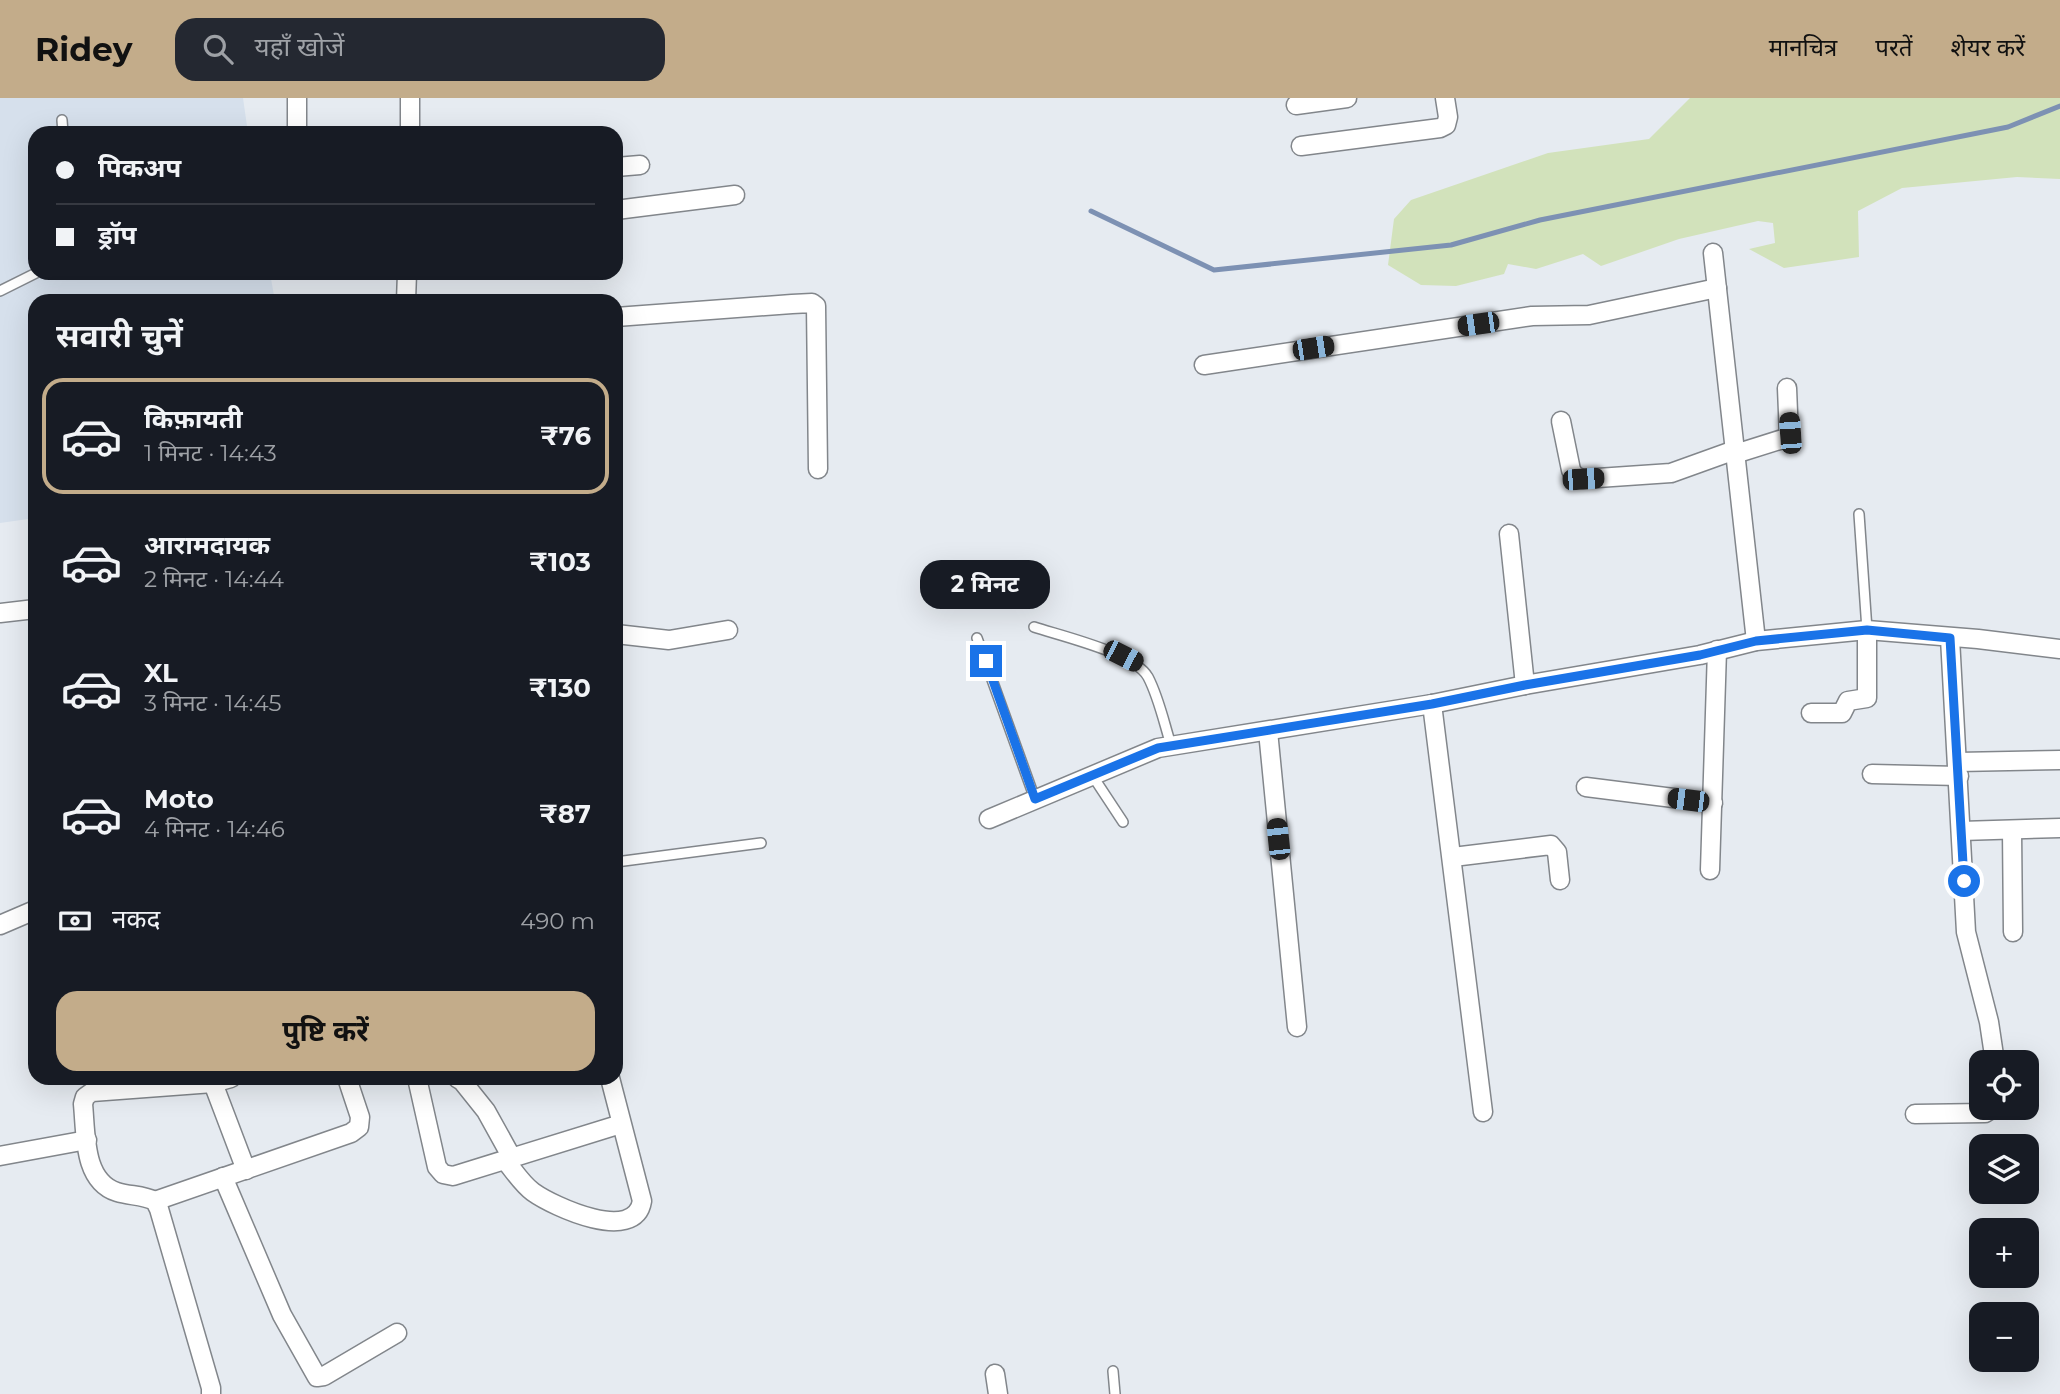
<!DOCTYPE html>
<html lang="hi">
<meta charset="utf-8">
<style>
:root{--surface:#171b24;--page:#242831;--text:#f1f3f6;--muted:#9ea1a6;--line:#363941;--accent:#c3ac8a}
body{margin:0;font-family:Montserrat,"Noto Sans Devanagari",sans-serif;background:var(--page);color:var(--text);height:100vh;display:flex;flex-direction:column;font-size:26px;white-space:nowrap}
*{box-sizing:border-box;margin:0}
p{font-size:23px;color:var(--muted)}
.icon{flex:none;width:38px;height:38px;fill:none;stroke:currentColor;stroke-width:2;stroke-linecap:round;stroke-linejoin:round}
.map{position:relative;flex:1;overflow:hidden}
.sheet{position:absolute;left:28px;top:196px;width:595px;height:791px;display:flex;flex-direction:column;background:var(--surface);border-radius:21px;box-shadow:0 7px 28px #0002}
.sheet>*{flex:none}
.guide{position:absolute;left:28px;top:28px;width:595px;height:154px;border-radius:21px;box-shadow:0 7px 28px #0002;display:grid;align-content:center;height:154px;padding:0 28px;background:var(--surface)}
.buttons{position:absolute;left:1969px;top:952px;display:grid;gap:14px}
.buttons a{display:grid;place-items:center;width:70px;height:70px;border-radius:14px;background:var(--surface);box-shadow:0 7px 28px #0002;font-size:35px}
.end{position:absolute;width:32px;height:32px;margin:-16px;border:9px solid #1a73e8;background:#fff;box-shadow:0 0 0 4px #fff}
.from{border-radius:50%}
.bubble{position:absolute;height:49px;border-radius:21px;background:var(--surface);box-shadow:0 7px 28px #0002;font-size:23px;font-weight:700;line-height:49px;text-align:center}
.car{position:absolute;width:21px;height:42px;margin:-21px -10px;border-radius:9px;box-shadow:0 0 5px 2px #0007;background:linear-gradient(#222 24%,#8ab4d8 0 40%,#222 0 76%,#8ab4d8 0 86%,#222 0)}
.guide b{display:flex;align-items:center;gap:24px;height:66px;font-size:26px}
.guide b+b{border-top:2px solid var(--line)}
.guide i{width:18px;height:18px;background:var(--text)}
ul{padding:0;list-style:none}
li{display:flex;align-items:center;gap:21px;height:116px;margin:0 14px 10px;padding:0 14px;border:4px solid transparent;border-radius:21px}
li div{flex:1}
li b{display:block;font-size:26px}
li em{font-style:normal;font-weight:700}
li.on{border-color:var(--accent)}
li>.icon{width:63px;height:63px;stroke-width:1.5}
h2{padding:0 28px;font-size:32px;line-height:84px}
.pay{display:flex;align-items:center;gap:18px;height:77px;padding:0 28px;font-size:26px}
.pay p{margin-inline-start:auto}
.action{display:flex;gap:14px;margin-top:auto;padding:14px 28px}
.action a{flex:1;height:80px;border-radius:21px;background:var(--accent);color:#111;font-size:28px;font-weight:700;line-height:80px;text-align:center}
header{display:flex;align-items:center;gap:42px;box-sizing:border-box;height:98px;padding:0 35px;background:var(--accent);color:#111}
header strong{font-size:33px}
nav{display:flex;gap:38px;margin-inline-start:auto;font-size:24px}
.search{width:490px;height:63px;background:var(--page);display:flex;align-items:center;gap:18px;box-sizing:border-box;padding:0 24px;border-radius:21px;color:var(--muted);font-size:26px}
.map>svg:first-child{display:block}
</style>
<header>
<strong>Ridey</strong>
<div class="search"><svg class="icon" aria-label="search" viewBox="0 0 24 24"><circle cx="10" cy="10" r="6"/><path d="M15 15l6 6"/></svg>यहाँ खोजें</div>
<nav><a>मानचित्र</a><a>परतें</a><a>शेयर करें</a></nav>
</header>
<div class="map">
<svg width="2060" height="1296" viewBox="0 0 2060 1296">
<rect width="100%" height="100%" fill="#e6ebf1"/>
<path fill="#d6e0ec" d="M 0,0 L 243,0 L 248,35 L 35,35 L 35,175 L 270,175 L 275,203 L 35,203 L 35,420 L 0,425 Z"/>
<path fill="#d2e2bb" d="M 1690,0 L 2060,0 L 2060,81 L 2017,79 L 1902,90 L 1858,113 L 1859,159 L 1784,170 L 1749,151 L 1775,145 L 1773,125 L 1758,123 L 1679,141 L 1601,168 L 1583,156 L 1536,171 L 1508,166 L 1504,176 L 1456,188 L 1421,187 L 1388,167 L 1394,121 L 1411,102 L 1548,55 L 1649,41 Z"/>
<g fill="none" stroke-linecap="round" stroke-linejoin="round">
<path stroke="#7d91b3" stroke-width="5" d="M 1091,113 L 1214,172 L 1451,147 L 1540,122 L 2008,29 L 2060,8"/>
<g stroke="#82868b" stroke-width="12">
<g id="lane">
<path d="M 62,22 L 63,35"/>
<path d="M 0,193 L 36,175"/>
<path d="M 1859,416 L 1867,532"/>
<path d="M 1034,529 C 1061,538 1135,555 1148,579 C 1159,600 1164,625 1171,647"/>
<path d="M 977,540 L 1035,701"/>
<path d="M 1092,677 L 1123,724"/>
<path d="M 616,764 L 761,745"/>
<path d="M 1113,1273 L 1115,1296"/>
</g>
</g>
<g stroke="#82868b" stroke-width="21">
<g id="street">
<path d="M 297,0 L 297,35"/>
<path d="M 1296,7 L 1347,0"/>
<path d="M 410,35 L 410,0"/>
<path d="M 1301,48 L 1440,30 L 1446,27 L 1448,19 L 1445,0"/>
<path d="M 616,69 L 640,67"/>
<path d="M 616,112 L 735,97"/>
<path d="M 1713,155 L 1756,543"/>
<path d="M 406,203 L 407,175"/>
<path d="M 616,219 L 792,206 L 812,205 L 816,208 L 818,371"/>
<path d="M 1204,267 L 1532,218 L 1589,217 L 1717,190"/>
<path d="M 1561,323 L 1571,372 L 1575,378 L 1583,381 L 1671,375 L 1735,352"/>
<path d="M 1735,356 L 1789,339 L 1787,290"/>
<path d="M 1509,436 L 1525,587"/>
<path d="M 0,515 L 35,511"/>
<path d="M 616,536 L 669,542 L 728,532"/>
<path d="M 1950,540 L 1966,834 L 1989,924 L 1995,964"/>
<path d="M 1432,606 L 1483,1014"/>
<path d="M 1811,615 L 1842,615 L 1848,603 L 1867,600 L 1867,532"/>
<path d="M 1268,633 L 1297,929"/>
<path d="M 1958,664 L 2060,662"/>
<path d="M 1872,676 L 1959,678"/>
<path d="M 1586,689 L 1713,705"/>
<path d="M 989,721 L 1158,650 L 1432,606 L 1525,587 L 1700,557 L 1756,543 L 1867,532 L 1978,541 L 2060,551"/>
<path d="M 2012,732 L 2013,834"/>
<path d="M 1961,733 L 2060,730"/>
<path d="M 1453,759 L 1551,747 L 1557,754 L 1560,782"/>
<path d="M 1710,772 L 1717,552"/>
<path d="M 0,827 L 35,812"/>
<path d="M 417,980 L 437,1069 L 443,1076 L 453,1078 L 621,1026"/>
<path d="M 457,980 L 462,983 L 486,1013 L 512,1060"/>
<path d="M 213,985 L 246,1072"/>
<path d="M 1915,1016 L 1985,1015 L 1993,1010"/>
<path d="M 0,1058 L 87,1042"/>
<path d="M 505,1062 C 514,1073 522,1086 533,1094 C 554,1109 635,1146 642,1103 L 610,980"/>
<path d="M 223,1079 L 282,1217 L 317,1279 L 324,1278 L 397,1235"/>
<path d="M 155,1103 L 351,1035 L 359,1029 L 360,1019 L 347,980"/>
<path d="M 995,1276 L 998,1296"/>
<path d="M 211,1296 L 211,1290 L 159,1111 L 155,1103 C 143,1097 130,1098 117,1094 C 83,1083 86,1036 83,1006 L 85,999 L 92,994 L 213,985 L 231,980"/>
</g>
</g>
<use href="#lane" stroke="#fff" stroke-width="9"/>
<use href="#street" stroke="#fff" stroke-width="18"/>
</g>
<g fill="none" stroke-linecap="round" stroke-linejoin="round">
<path stroke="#1a73e8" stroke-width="9" d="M 986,563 L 1035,701 L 1158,650 L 1432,606 L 1525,587 L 1700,557 L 1756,543 L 1867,532 L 1950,540 L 1964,783"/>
</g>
</svg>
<div class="buttons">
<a><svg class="icon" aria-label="locate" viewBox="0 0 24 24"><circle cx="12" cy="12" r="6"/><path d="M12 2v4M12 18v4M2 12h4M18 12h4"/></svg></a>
<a><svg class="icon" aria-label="layers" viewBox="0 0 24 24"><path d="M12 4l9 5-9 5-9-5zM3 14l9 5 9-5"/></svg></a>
<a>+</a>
<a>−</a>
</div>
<i class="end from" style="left:1964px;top:783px"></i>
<i class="end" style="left:986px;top:563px"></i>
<div class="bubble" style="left:920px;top:462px;width:130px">2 मिनट</div>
<i class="car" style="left:1478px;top:226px;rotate:262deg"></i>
<i class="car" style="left:1313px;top:250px;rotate:81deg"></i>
<i class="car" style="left:1790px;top:335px;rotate:356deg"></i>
<i class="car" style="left:1583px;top:381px;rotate:86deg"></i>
<i class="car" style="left:1123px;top:558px;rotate:117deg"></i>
<i class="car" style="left:1688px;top:702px;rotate:277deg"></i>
<i class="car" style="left:1278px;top:741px;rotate:354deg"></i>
<div class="guide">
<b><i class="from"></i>पिकअप</b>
<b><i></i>ड्रॉप</b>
</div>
<section class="sheet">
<h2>सवारी चुनें</h2>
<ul>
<li class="on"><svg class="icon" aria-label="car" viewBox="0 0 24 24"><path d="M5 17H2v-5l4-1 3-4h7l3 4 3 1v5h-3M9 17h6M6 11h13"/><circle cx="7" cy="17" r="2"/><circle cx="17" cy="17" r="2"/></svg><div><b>किफ़ायती</b><p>1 मिनट · 14:43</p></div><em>₹76</em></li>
<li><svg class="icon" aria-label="car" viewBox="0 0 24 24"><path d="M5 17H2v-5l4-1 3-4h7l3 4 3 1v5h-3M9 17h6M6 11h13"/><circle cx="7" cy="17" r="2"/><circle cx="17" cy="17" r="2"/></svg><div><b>आरामदायक</b><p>2 मिनट · 14:44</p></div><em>₹103</em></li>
<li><svg class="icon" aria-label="car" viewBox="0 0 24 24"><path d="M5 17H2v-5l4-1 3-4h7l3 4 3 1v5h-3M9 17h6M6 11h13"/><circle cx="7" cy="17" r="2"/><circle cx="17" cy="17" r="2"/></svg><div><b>XL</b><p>3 मिनट · 14:45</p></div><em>₹130</em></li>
<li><svg class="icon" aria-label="car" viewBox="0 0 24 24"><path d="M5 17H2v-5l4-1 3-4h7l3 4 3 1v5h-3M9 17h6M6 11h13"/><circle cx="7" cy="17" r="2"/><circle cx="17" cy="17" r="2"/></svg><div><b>Moto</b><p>4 मिनट · 14:46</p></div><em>₹87</em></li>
</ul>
<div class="pay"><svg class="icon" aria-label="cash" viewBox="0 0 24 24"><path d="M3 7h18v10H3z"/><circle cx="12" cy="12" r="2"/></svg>नकद<p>490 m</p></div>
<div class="action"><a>पुष्टि करें</a></div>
</section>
</div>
